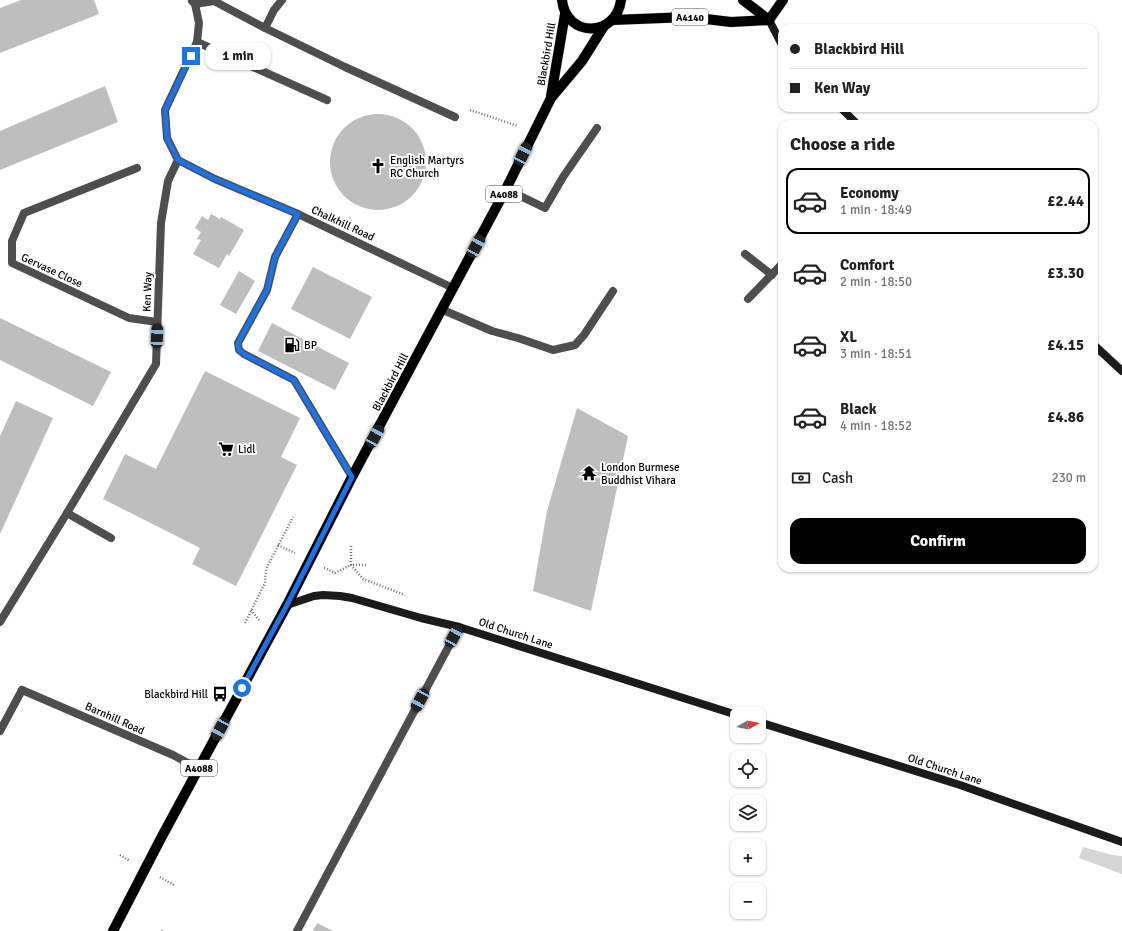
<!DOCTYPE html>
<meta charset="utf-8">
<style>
:root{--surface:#fff;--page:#f2f2f2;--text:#222;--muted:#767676;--line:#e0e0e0;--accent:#000}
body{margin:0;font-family:Signika,sans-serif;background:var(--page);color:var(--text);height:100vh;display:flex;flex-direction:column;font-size:15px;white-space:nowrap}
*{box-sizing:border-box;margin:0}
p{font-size:13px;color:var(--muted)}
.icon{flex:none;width:22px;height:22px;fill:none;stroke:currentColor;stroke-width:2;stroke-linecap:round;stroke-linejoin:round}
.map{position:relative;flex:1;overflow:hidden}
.side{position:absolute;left:778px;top:120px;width:320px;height:452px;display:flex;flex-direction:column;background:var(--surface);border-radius:12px;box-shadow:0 1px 3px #0004}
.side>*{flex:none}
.banner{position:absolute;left:778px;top:24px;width:320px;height:88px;border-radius:12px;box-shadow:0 1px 3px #0004;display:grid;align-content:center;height:88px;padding:0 12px;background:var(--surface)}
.needle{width:26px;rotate:81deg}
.tools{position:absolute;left:730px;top:707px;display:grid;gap:8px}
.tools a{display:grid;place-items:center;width:36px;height:36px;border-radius:8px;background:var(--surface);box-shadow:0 1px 3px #0004;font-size:20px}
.end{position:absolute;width:18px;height:18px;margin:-9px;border:5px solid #1a73e8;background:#fff;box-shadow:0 0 0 2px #fff}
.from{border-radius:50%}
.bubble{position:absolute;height:28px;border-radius:12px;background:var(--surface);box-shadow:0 1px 3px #0004;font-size:13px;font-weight:700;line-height:28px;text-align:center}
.car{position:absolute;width:12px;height:24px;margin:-12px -6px;border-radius:5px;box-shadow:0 0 3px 1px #0007;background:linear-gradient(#222 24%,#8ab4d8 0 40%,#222 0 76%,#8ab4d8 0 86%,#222 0)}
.banner b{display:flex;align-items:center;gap:14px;height:38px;font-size:15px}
.banner b+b{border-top:1px solid var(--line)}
.banner i{width:10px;height:10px;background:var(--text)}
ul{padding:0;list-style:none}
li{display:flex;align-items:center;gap:12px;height:66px;margin:0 8px 6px;padding:0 4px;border:2px solid transparent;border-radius:12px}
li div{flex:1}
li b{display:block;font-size:15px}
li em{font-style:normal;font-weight:700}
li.selected{border-color:var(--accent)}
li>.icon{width:36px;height:36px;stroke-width:1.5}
h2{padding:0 12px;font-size:18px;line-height:48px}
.pay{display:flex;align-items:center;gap:10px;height:44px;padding:0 12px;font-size:15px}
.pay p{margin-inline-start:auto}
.action{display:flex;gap:8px;margin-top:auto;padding:8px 12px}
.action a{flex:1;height:46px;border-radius:12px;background:var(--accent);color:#fff;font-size:16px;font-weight:700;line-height:46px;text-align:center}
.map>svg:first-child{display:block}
</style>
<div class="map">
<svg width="1122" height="931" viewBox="0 0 1122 931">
<rect width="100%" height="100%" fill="#fff"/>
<path fill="#d5d5d5" d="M 1083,847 L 1112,855 L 1122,856 L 1122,874 L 1079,858 Z"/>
<g fill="#bebebe">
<path d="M 21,0 L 94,0 L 99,14 L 0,53 L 0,8 Z"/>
<path d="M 105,86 L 118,122 L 0,170 L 0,131 Z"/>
<circle cx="378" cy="162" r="48"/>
<path d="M 211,214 L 220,219 L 221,217 L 244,230 L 229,256 L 227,254 L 219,268 L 193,254 L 201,240 L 197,239 L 201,232 L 195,228 L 202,216 L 208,220 Z"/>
<path d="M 313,267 L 372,297 L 350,339 L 291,309 Z"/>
<path d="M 239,271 L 255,281 L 236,314 L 220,305 Z"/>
<path d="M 0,318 L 111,372 L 93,406 L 0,360 Z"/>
<path d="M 272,323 L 349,363 L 335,390 L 258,351 Z"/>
<path d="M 205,371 L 300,418 L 281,457 L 297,465 L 236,586 L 192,564 L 200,548 L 103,499 L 125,454 L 156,469 Z"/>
<path d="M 16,401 L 53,418 L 0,534 L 0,436 Z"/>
<path d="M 577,408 L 628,436 L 591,611 L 533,591 L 547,511 Z"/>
<path d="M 317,923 L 333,931 L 313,931 Z"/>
</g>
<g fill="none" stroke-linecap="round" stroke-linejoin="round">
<g stroke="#dbdbdb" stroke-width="11">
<g id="primary">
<path d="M 562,0 C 566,38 616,38 621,0"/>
<path d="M 743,0 L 769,20"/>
<path d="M 612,20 L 689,17 L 731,22 L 769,20"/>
<path d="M 769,20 L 783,0"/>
<path d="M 551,96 L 565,14"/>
<path d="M 113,931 L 160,840 L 287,605 L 352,477 L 506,189 L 551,98 L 582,61 L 604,26"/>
</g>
</g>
<g stroke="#707070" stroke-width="2.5" stroke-dasharray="1 2" stroke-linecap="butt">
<path d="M 470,110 L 518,126"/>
<path d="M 278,545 L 295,553"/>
<path d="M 351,546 L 351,565 L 366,565"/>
<path d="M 324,568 L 335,573 L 351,565 L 363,579 L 405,595"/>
<path d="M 251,610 L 259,620"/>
<path d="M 245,623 L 265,583 L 266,569 L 293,517"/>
<path d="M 120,855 L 130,861"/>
<path d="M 160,877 L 174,885"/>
<path d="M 162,931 L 163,930"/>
</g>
<g stroke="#4e4e4e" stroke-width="8">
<path d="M 265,28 L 274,10 L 282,0"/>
<path d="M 197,42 L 327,100"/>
<path d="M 506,189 L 545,208 L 563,177 L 597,128"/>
<path d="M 298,214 L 275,257 L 267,290 L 238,343 L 239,350 L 244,354 L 294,380 L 352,477"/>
<path d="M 745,254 L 772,275"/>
<path d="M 748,299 L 782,264"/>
<path d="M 443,310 L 492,331 L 518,338 L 553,350 L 575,345 L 584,335 L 613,291"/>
<path d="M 67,513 L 111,538"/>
<path d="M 0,731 L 22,690"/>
<path d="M 297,931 L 459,627"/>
</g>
<g stroke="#4e4e4e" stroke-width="8">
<path d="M 192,1 L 195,4 L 214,1 L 265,28 L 345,67 L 455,117"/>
<path d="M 178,160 L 215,179 L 298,214 L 453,288"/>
<path d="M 137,168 L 24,213 L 12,241 L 12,263 L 129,318 L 157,322"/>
<path d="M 0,622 L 67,513 L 156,364 L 161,223 L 168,181 L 178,160 L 167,138 L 165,110 L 197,42 L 199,23 L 195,4"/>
<path d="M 22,690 L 173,755 L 199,769"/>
</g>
<g stroke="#1b1b1b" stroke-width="8">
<path d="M 769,20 L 782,45"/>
<path d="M 841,108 L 857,124"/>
<path d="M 1094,345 L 1122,371"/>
<path d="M 287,605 L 314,596 L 323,595 L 340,596 L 352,598 L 421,618 L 459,627 L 737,715"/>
<path d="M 759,722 L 960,785 L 1122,842"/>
</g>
<use href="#primary" stroke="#000" stroke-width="10"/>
</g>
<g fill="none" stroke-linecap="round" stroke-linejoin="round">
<path stroke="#1a73e8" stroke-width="5" d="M 191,56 L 165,110 L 167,138 L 178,160 L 215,179 L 298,214 L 275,257 L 267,290 L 238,343 L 239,350 L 244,354 L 294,380 L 352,477 L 287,605 L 242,688"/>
</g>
<defs>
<g id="church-bare" transform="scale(1.2)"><path d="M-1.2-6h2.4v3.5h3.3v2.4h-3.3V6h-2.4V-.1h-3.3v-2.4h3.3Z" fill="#000" stroke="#fff" stroke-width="2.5" paint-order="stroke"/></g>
<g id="fuel-bare" transform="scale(1.2)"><path d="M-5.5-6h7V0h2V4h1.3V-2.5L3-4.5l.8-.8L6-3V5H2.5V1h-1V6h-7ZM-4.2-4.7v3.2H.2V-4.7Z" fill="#000" stroke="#fff" stroke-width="2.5" paint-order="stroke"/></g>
<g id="supermarket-bare" transform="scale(1.2)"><path d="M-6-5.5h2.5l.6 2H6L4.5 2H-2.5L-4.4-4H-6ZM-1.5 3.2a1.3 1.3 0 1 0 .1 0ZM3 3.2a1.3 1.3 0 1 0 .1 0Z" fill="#000" stroke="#fff" stroke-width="2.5" paint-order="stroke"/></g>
<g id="temple-bare" transform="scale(1.2)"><path d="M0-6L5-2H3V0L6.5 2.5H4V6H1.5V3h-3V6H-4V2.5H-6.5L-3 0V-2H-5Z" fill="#000" stroke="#fff" stroke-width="2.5" paint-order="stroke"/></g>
<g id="bus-bare" transform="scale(1.2)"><path d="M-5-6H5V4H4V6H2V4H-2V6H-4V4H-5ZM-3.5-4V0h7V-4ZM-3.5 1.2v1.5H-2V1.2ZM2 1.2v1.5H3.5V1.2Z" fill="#000" stroke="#fff" stroke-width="2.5" paint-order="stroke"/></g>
</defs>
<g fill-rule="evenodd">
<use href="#church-bare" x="378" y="166"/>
<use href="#fuel-bare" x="292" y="345"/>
<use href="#supermarket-bare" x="226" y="449"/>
<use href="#temple-bare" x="589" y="473"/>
<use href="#bus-bare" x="220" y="694"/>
</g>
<g text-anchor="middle" stroke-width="4" stroke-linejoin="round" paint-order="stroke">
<g fill="#fff" stroke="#4c4c4c" stroke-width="1">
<rect x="672" y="9" width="36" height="16" rx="3"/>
<rect x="486" y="186" width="36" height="16" rx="3"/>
<rect x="181" y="760" width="36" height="16" rx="3"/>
</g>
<g font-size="10" font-weight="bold" fill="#000">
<text x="690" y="21">A4140</text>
<text x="504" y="198">A4088</text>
<text x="199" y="772">A4088</text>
</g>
<g font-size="11" fill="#000" stroke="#fff">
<text transform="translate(546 54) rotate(-80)" y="4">Blackbird Hill</text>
<text transform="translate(343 223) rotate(25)" y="4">Chalkhill Road</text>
<text transform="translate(52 270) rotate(25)" y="4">Gervase Close</text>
<text transform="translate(147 292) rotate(-88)" y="4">Ken Way</text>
<text transform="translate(390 382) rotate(-62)" y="4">Blackbird Hill</text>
<text transform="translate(516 633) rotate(18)" y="4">Old Church Lane</text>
<text transform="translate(115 718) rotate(24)" y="4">Barnhill Road</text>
<text transform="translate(945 769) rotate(18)" y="4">Old Church Lane</text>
</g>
<g font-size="11" fill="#000" stroke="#fff" text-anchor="start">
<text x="390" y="164">English Martyrs<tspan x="390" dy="13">RC Church</tspan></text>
<text x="304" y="349">BP</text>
<text x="238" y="453">Lidl</text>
<text x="601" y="471">London Burmese<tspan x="601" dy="13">Buddhist Vihara</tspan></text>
<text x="208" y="698" text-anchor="end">Blackbird Hill</text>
</g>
</g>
</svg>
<div class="tools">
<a><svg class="needle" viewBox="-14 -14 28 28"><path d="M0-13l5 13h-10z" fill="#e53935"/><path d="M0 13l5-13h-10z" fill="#767676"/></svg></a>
<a><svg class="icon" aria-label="locate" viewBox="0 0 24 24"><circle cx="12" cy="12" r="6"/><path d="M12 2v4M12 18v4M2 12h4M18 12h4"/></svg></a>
<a><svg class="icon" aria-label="layers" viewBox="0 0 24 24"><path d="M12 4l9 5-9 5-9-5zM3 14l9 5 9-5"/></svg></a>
<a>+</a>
<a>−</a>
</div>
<i class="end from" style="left:242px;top:688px"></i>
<i class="end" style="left:191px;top:56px"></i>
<div class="bubble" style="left:205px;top:42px;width:66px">1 min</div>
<i class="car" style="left:523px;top:154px;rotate:26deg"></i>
<i class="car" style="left:476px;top:246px;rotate:28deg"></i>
<i class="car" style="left:157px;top:336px;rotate:2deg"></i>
<i class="car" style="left:375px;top:436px;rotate:28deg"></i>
<i class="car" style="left:454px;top:636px;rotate:29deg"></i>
<i class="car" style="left:420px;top:700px;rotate:208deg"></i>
<i class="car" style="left:220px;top:729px;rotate:208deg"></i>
<div class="banner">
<b><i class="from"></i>Blackbird Hill</b>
<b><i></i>Ken Way</b>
</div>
<section class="side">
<h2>Choose a ride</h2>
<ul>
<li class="selected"><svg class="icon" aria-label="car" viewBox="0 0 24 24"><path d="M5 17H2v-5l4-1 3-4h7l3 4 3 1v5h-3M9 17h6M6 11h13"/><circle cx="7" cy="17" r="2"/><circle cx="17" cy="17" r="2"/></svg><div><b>Economy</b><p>1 min · 18:49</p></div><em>£2.44</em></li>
<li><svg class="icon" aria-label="car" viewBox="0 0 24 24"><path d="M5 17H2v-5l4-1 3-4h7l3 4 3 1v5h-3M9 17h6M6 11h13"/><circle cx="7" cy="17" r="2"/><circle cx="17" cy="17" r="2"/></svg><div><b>Comfort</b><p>2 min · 18:50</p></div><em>£3.30</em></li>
<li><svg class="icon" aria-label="car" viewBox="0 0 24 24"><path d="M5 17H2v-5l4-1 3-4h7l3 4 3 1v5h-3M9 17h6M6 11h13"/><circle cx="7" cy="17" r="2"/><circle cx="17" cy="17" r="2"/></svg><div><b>XL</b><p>3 min · 18:51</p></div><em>£4.15</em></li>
<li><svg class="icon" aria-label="car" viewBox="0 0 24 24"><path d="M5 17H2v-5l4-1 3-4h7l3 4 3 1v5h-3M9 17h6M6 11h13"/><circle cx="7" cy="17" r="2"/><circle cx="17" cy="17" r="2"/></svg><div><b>Black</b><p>4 min · 18:52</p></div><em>£4.86</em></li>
</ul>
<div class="pay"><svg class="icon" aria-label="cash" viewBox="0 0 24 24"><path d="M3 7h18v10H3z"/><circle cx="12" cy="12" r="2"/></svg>Cash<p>230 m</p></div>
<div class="action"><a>Confirm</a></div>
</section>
</div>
